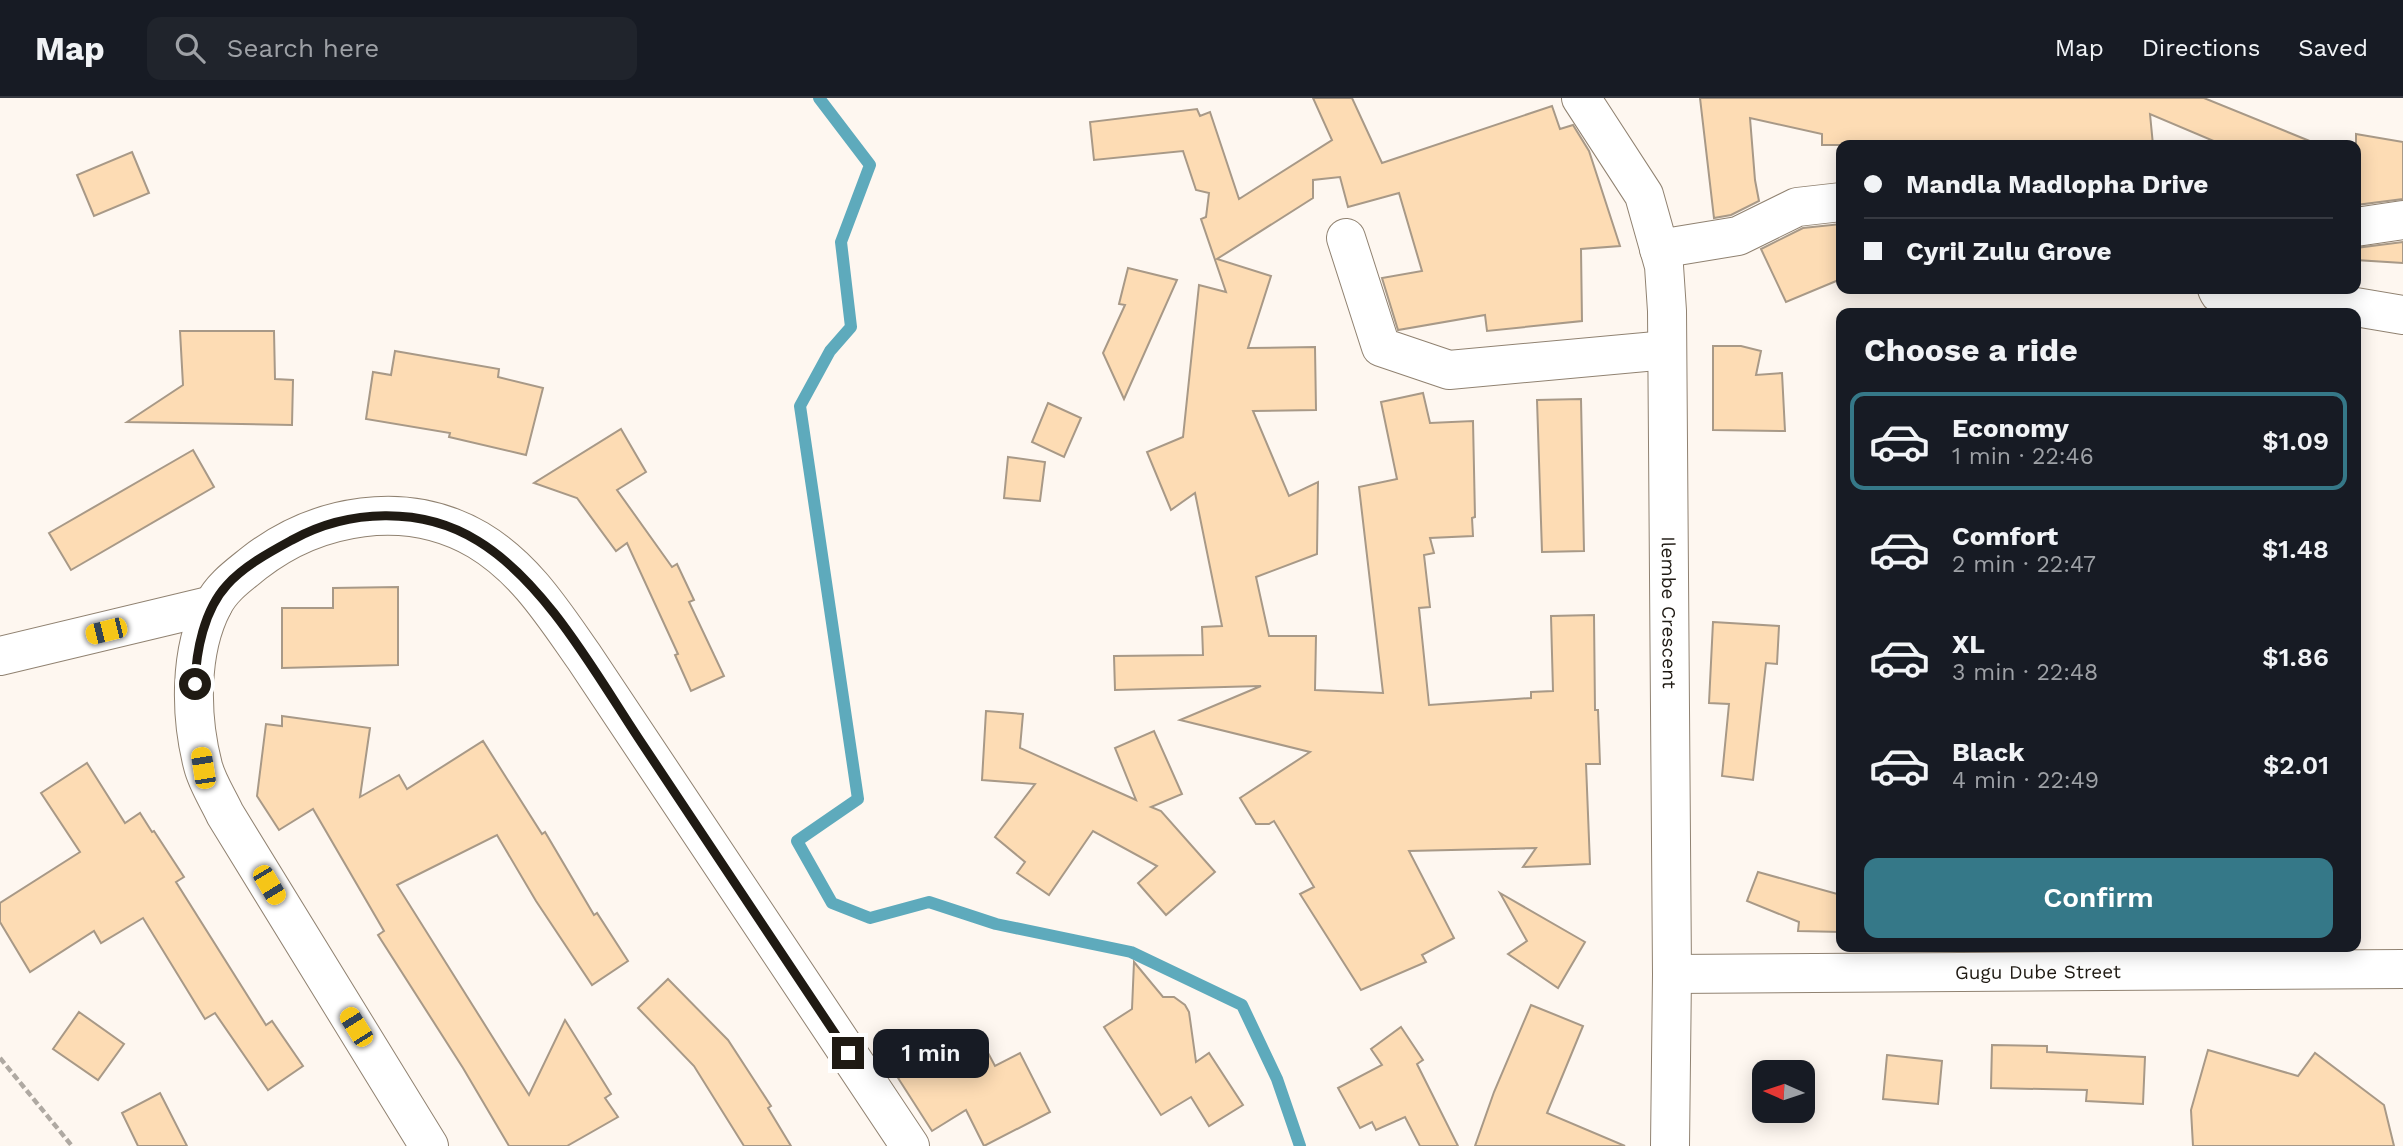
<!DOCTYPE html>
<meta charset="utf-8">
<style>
:root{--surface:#171b24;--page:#20242c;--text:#f1f3f6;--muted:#9ea1a6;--line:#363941;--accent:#357888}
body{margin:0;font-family:"Work Sans",sans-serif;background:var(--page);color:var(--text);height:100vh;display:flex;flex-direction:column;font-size:26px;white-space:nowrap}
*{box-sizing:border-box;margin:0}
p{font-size:23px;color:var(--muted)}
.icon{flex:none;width:38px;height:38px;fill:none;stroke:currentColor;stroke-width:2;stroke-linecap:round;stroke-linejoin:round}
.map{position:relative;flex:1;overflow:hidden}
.drawer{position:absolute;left:1836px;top:210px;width:525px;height:644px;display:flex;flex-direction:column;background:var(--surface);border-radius:14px;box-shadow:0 4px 18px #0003}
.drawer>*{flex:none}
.hud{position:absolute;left:1836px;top:42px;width:525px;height:154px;border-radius:14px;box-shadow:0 4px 18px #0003;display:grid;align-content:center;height:154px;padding:0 28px;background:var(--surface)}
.needle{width:46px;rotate:273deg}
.tools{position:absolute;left:1752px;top:962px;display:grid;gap:14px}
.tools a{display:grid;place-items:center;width:63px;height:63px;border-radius:14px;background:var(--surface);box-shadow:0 4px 18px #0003;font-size:35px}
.end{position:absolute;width:32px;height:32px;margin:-16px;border:9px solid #1f1a13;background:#fff;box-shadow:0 0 0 4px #fff}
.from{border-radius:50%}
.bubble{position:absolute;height:49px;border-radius:14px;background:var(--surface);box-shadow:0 4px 18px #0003;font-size:23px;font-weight:600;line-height:49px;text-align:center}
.car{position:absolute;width:21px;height:42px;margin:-21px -10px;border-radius:9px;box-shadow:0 0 5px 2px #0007;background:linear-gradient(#f5c518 24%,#345 0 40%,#f5c518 0 76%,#345 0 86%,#f5c518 0)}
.hud b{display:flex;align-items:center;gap:24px;height:66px;font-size:26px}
.hud b+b{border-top:2px solid var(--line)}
.hud i{width:18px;height:18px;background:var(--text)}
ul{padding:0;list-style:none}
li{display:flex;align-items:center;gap:21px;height:98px;margin:0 14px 10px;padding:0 14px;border:4px solid transparent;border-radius:14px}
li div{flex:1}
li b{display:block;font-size:26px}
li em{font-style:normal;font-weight:600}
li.on{border-color:var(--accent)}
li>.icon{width:63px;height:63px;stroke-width:1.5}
h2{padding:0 28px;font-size:32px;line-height:84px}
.cta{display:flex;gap:14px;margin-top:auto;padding:14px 28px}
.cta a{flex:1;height:80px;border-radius:14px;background:var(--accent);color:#fff;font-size:28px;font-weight:600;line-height:80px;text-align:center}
header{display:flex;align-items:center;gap:42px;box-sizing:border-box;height:98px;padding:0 35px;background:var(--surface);border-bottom:2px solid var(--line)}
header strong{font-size:33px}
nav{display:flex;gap:38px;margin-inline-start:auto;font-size:24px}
.search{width:490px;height:63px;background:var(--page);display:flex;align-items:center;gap:18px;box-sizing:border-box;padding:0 24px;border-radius:14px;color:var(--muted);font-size:26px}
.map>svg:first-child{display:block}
</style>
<header>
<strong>Map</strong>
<div class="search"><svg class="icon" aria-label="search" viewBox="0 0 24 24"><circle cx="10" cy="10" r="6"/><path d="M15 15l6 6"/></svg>Search here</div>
<nav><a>Map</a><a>Directions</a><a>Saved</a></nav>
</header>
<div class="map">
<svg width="2403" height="1048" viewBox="0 0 2403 1048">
<rect width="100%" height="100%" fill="#fef7f0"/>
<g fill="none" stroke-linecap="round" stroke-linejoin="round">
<path stroke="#5eaabc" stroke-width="12" d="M 819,0 L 870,67 L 841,144 L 851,229 L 830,253 L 800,308 L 858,701 L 797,743 L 832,805 L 870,820 L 929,804 L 996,826 L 1131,854 L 1242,907 L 1277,981 L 1300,1048"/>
</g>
<g fill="#fddcb4" stroke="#a89987" stroke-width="2">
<path d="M 1313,0 L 1352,0 L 1382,65 L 1552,8 L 1560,31 L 1573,27 L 1589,53 L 1620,148 L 1581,151 L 1582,223 L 1487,233 L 1485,217 L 1398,232 L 1382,180 L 1422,173 L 1399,95 L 1348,109 L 1340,79 L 1313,82 L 1313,100 L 1217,161 L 1271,178 L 1248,250 L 1315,249 L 1316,312 L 1253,313 L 1289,398 L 1318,384 L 1317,456 L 1256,479 L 1269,538 L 1316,538 L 1315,592 L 1383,595 L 1359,389 L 1397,381 L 1381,304 L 1423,295 L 1430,325 L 1473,323 L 1475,419 L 1472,420 L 1473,438 L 1430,440 L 1434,455 L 1424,457 L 1430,509 L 1419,510 L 1429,607 L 1531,600 L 1531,594 L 1553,593 L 1551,518 L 1594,517 L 1595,612 L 1598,612 L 1600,666 L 1586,666 L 1590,766 L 1523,769 L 1536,750 L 1409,753 L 1454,840 L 1422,857 L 1426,864 L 1361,892 L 1300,796 L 1314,789 L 1274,723 L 1269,726 L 1256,726 L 1240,700 L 1310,654 L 1180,622 L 1261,588 L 1115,592 L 1114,558 L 1203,557 L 1202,529 L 1222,528 L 1195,395 L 1171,412 L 1147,354 L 1183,339 L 1199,187 L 1226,194 L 1201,121 L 1206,119 L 1209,95 L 1196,92 L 1183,53 L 1094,62 L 1090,24 L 1197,11 L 1200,18 L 1210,14 L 1239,101 L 1332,42 Z"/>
<path d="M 1700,0 L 2204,0 L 2317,46 L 2223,47 L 2150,16 L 2153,47 L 1822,47 L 1822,36 L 1750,20 L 1755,82 L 1759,103 L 1731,117 L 1714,120 Z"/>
<path d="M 2356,36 L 2403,44 L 2403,101 L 2356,107 Z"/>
<path d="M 132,54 L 149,95 L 94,118 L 77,77 Z"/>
<path d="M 1841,126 L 1841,181 L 1786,204 L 1761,151 L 1803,130 Z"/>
<path d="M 2403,144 L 2403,165 L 2356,162 L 2356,150 Z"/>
<path d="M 1128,170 L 1177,182 L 1124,301 L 1103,255 L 1125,207 L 1119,206 Z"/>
<path d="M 180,233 L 274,233 L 275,281 L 293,282 L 292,327 L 127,324 L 183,287 Z"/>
<path d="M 1713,248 L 1741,248 L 1761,253 L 1756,277 L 1782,275 L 1785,333 L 1713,332 Z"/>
<path d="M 395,253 L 499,271 L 498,279 L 543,290 L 526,357 L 449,339 L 450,335 L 366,321 L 373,274 L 391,277 Z"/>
<path d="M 1581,301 L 1584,453 L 1542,454 L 1537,302 Z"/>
<path d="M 1048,305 L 1081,320 L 1064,359 L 1032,344 Z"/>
<path d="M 621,331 L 646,374 L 617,392 L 672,469 L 677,466 L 694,502 L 689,504 L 724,578 L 691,593 L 675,557 L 678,556 L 627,445 L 616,453 L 577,400 L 534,385 Z"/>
<path d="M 193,352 L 214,389 L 71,472 L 49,435 Z"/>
<path d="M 1008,359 L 1045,364 L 1040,403 L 1004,400 Z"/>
<path d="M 398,489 L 398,567 L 282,570 L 282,510 L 333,510 L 333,490 Z"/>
<path d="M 1713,524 L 1779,528 L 1777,566 L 1766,565 L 1753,682 L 1722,678 L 1729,606 L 1709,605 Z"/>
<path d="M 986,613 L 1023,616 L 1020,650 L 1136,702 L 1115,650 L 1154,633 L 1182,696 L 1151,709 L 1161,713 L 1215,774 L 1166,817 L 1138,785 L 1157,768 L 1093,733 L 1049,797 L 1017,775 L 1025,764 L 995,739 L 1035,686 L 982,682 Z"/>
<path d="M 282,618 L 370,630 L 360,699 L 399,677 L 407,691 L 483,643 L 542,736 L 545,734 L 594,817 L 597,815 L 628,863 L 592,887 L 536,803 L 497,737 L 397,787 L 529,997 L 565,922 L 611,996 L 605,1000 L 618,1019 L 567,1048 L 509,1048 L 463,970 L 378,837 L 384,833 L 313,711 L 279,732 L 257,698 L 266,626 L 282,628 Z"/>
<path d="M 87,665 L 125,725 L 140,715 L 152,734 L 154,733 L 184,779 L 176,784 L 266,927 L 272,923 L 303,968 L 268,992 L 215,915 L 205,921 L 143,820 L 101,845 L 94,833 L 30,874 L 0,824 L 0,805 L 80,754 L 41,695 Z"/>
<path d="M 1758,774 L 1841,797 L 1841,834 L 1798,833 L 1799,824 L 1747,803 Z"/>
<path d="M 1500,795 L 1585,844 L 1558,890 L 1508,856 L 1527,843 Z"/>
<path d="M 1134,864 L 1163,899 L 1174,899 L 1185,907 L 1189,914 L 1196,964 L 1209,955 L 1243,1007 L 1209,1028 L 1191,999 L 1161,1017 L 1104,929 L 1132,911 Z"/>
<path d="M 668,881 L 728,942 L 771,1008 L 768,1010 L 791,1048 L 744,1048 L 694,968 L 638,910 Z"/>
<path d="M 1531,907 L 1583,928 L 1547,1015 L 1625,1048 L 1475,1048 L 1494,994 Z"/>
<path d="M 79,914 L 124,946 L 98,982 L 53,951 Z"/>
<path d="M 1401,929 L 1423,962 L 1417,966 L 1458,1048 L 1420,1048 L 1405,1019 L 1376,1032 L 1372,1024 L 1360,1030 L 1338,990 L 1382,967 L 1371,951 Z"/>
<path d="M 979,938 L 995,968 L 1020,955 L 1050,1014 L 984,1048 L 966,1012 L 932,1033 L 898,980 Z"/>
<path d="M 1992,947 L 2047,948 L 2047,954 L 2145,959 L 2143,1006 L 2086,1003 L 2087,992 L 1991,990 Z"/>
<path d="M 2208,952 L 2298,978 L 2315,955 L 2384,1007 L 2394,1048 L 2193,1048 L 2191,1012 Z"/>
<path d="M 1887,957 L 1942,963 L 1938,1006 L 1883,1001 Z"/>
<path d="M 160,995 L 187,1048 L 138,1048 L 122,1015 Z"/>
</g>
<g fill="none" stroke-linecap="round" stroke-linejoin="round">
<g stroke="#908271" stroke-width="40">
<g id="street">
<path id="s1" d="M 1581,0 L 1644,97 L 1664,168 L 1667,213 L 1672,876 L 1670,1048"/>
<path d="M 2356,129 L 2403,122"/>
<path d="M 1346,140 L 1381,249 L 1449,272 L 1667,252"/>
<path d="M 1659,151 L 1738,138 L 1797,109 L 1841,104"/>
<path d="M 2217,191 L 2219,195 L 2314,202 L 2403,217"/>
<path d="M 0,558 L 213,507"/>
<path id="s2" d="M 1672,876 L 2403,871"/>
<path d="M 429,1048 L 225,716 C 218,701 207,684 203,668 C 190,618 189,553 213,507 C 222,489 238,478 254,465 C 317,416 406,400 478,442 C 525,470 553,515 584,559 L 910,1048"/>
</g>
</g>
<path stroke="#afa9a2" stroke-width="4.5" stroke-dasharray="7 3.5" stroke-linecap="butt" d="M 0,960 L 72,1048"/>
<use href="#street" stroke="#fff" stroke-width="38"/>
</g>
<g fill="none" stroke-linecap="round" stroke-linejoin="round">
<path stroke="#1f1a13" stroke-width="9" d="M 195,586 C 196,553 204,512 227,487 C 244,468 270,454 292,442 C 348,411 422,408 478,443 C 547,485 598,580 643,647 C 711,749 779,852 848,955"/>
</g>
<g text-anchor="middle" stroke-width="6" stroke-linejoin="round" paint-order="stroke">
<g font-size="19" fill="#1f1a13" stroke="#fef7f0">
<text dy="7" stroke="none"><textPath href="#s1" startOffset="536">Ilembe Crescent</textPath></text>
<text dy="7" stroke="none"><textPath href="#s2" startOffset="366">Gugu Dube Street</textPath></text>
</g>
</g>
</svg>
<div class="tools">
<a><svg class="needle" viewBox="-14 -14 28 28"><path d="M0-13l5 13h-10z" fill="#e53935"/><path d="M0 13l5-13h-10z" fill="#9ea1a6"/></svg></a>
</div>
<i class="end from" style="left:195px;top:586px"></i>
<i class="end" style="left:848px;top:955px"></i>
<div class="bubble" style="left:873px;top:931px;width:116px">1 min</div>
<i class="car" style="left:106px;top:533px;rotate:256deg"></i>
<i class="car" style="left:203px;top:670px;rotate:351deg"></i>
<i class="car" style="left:269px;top:787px;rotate:149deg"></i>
<i class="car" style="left:356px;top:929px;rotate:328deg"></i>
<div class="hud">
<b><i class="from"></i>Mandla Madlopha Drive</b>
<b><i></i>Cyril Zulu Grove</b>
</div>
<section class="drawer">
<h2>Choose a ride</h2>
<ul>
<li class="on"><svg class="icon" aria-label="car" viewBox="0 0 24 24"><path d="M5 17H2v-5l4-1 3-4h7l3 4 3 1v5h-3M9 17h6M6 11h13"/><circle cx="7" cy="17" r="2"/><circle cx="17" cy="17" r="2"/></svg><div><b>Economy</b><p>1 min · 22:46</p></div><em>$1.09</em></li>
<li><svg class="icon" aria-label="car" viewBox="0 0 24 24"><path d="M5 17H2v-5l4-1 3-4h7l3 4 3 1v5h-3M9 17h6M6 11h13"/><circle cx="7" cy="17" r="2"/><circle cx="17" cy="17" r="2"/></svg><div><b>Comfort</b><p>2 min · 22:47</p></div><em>$1.48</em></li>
<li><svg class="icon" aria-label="car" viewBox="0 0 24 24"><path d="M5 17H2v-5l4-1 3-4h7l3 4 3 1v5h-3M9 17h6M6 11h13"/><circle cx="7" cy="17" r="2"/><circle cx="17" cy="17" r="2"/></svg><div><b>XL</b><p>3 min · 22:48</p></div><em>$1.86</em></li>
<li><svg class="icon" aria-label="car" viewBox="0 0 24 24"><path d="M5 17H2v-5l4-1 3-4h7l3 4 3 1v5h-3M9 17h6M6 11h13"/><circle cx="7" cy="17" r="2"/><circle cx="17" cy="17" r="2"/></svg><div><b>Black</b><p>4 min · 22:49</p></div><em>$2.01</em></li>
</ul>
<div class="cta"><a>Confirm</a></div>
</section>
</div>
